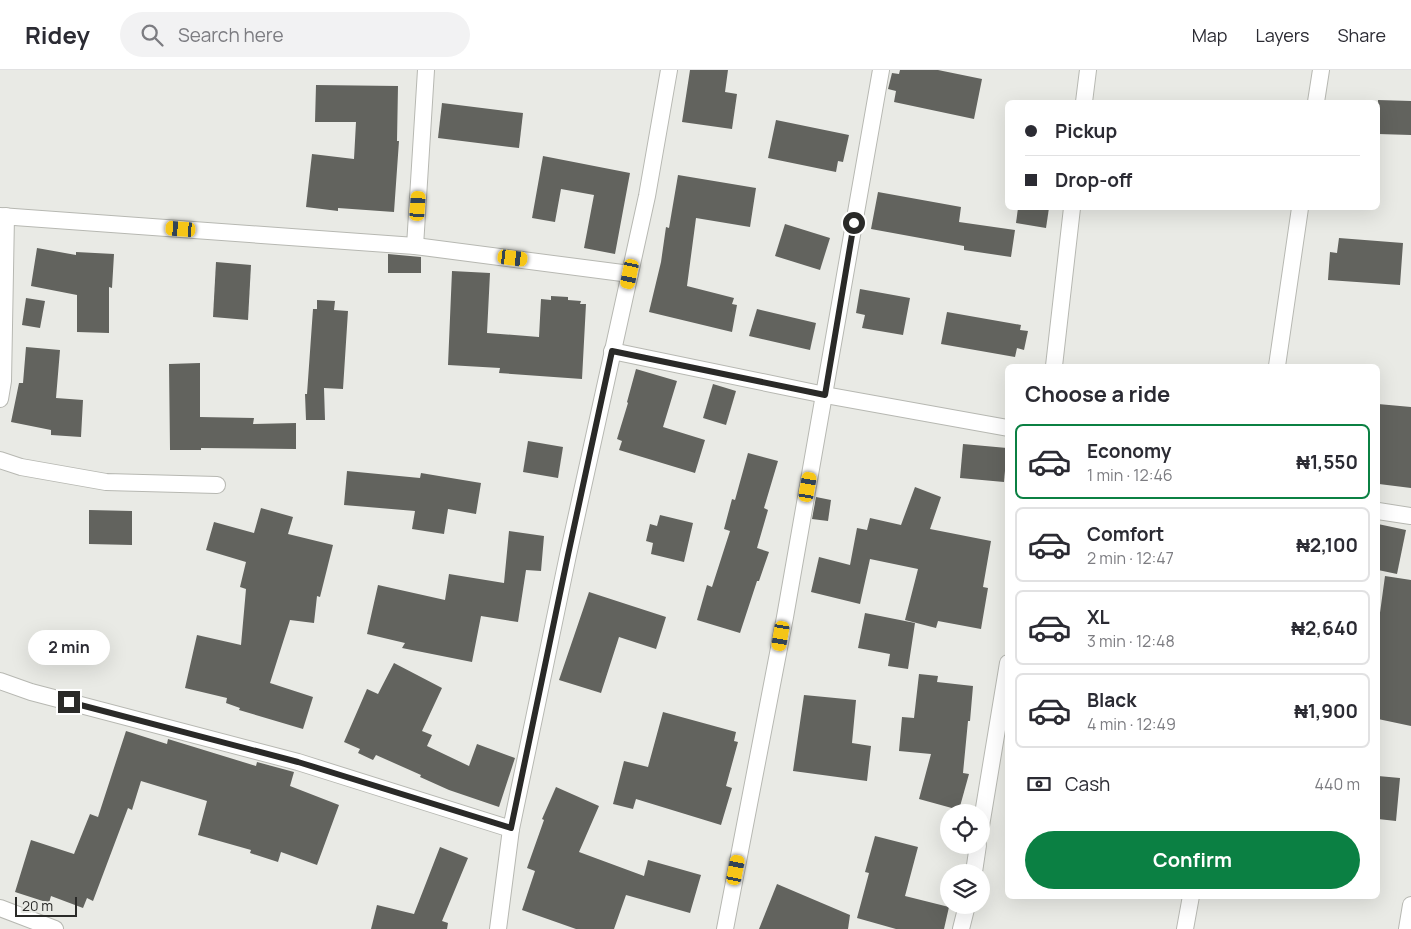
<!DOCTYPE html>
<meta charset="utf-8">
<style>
:root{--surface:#fff;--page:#f2f2f3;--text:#2b2b33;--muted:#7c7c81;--line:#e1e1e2;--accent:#0b8043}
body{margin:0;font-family:Manrope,sans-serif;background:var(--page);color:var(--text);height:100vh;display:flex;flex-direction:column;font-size:19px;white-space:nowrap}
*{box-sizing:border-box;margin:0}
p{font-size:16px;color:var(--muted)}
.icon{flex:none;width:28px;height:28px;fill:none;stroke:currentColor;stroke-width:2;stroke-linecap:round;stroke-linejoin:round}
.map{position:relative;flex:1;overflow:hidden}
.drawer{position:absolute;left:1005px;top:294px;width:375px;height:535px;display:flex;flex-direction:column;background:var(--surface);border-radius:8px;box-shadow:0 5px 20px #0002}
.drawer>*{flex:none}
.top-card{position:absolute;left:1005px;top:30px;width:375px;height:110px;border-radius:8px;box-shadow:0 5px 20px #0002;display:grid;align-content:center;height:110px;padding:0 20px;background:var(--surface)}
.fabs{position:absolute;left:940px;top:734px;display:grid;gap:10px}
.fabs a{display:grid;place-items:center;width:50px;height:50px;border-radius:50%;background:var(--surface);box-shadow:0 5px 20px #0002;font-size:25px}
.scale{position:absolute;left:15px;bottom:12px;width:62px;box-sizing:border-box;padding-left:5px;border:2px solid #2a2a28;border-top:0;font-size:14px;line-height:18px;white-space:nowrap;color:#2a2a28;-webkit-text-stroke:4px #e9eae5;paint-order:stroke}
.end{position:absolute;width:22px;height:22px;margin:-11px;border:6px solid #2a2a28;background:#fff;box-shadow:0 0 0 2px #fff}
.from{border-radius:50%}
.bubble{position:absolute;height:35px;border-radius:18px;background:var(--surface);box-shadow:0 5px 20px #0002;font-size:16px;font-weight:700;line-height:35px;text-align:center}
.car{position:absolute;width:15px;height:30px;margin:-15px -8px;border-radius:6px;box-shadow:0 0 4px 1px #0007;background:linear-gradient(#f5c518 24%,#345 0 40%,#f5c518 0 76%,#345 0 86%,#f5c518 0)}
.top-card b{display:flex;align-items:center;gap:18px;height:48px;font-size:19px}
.top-card b+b{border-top:1px solid var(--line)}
.top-card i{width:12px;height:12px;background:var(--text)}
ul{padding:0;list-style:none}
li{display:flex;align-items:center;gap:15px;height:75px;margin:0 10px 8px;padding:0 10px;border:2px solid var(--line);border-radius:8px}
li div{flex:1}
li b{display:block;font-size:19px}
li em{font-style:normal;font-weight:700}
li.selected{border-color:var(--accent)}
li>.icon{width:45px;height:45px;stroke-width:1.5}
h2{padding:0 20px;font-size:22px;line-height:60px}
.pay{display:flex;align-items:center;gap:12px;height:55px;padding:0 20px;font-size:19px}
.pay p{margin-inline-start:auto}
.button{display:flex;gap:10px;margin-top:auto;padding:10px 20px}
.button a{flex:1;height:58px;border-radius:30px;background:var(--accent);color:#fff;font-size:20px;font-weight:700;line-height:58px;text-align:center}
header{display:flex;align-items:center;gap:30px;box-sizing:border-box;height:70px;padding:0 25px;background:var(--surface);border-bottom:1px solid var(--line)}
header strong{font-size:24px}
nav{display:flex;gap:28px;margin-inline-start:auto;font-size:18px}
.search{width:350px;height:45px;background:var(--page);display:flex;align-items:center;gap:12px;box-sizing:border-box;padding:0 18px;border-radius:28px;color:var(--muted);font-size:19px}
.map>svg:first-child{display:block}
</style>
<header>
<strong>Ridey</strong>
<div class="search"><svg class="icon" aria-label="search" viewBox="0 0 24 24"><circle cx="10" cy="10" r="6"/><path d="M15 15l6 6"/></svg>Search here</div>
<nav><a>Map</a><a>Layers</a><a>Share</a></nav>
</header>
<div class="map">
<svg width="1411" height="859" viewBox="0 0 1411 859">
<rect width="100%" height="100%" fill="#e9eae5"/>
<g fill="#62635e">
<path d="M 690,0 L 728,0 L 725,22 L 737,24 L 732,59 L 682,52 Z"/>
<path d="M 900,0 L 938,0 L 982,9 L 974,49 L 894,32 L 896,21 L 888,19 L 892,3 L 899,4 Z"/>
<path d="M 316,15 L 398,16 L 397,71 L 399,71 L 394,142 L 338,138 L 338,141 L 306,137 L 312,84 L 354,89 L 356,52 L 315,52 Z"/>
<path d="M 1378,30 L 1411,31 L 1411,65 L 1378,64 Z"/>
<path d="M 442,33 L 523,43 L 519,78 L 438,68 Z"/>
<path d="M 776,50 L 849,65 L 843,92 L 838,91 L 836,102 L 768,88 Z"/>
<path d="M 543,86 L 630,103 L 615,184 L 584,178 L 594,125 L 561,119 L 555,152 L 532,148 Z"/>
<path d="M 678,105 L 756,118 L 750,157 L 696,148 L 687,216 L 734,228 L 732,234 L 737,235 L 732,262 L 649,242 L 661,192 L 666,157 L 669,158 Z"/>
<path d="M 878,122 L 961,137 L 959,152 L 1015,160 L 1011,187 L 964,180 L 964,176 L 871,159 Z"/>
<path d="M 1018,138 L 1049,138 L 1046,158 L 1016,153 Z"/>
<path d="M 785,154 L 830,168 L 820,200 L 775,186 Z"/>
<path d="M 1339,168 L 1403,173 L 1400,215 L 1328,210 L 1330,182 L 1337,183 Z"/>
<path d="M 37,178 L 76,185 L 76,182 L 114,184 L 112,218 L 109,217 L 109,263 L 77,262 L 77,225 L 31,216 Z"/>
<path d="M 388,184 L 421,187 L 421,203 L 388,203 Z"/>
<path d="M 216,192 L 251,195 L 248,250 L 213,247 Z"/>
<path d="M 452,201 L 490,203 L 487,263 L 539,267 L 541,229 L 551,230 L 551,226 L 568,227 L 568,230 L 581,231 L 580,234 L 586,234 L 582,309 L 499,303 L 500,298 L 448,295 Z"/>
<path d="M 860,219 L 910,228 L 903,265 L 862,258 L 865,245 L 856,243 Z"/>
<path d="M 26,228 L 45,231 L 40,258 L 22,255 Z"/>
<path d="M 317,230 L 335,231 L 334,240 L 348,241 L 343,319 L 324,318 L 325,350 L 306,350 L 305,324 L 307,324 L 313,239 L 317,239 Z"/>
<path d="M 757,239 L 816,253 L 810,280 L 749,266 Z"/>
<path d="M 947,242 L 1021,255 L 1020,260 L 1028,261 L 1024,280 L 1017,278 L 1015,287 L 941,274 Z"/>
<path d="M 26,277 L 60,280 L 56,328 L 83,330 L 81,367 L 51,365 L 51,360 L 11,352 L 19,313 L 23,313 Z"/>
<path d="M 200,293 L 200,347 L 254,348 L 253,354 L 296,353 L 296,379 L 201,378 L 201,380 L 170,380 L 169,294 Z"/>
<path d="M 636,299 L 677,311 L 663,357 L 705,370 L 695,403 L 619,380 L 622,371 L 617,369 L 628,333 L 627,332 Z"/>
<path d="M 713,314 L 736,321 L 726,355 L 703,348 Z"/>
<path d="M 1378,334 L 1411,337 L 1411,418 L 1379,414 L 1379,409 L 1378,409 Z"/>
<path d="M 528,371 L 563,377 L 558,408 L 523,402 Z"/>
<path d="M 963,374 L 1007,378 L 1004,412 L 960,408 Z"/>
<path d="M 748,383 L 778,391 L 764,438 L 768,440 L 757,478 L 769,482 L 759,511 L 757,511 L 740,563 L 697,550 L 707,515 L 712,517 L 730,461 L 724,459 L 732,429 L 735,430 Z"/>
<path d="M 347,401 L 420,408 L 421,403 L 481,413 L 476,444 L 448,439 L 444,464 L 412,459 L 415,441 L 344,435 Z"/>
<path d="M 915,417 L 941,427 L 930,459 L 991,471 L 983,517 L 988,518 L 981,559 L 938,551 L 936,558 L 905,550 L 918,499 L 870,489 L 860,534 L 811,522 L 819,487 L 850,495 L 857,458 L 867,460 L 870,448 L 901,455 Z"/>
<path d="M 816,427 L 831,430 L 828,451 L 812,449 Z"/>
<path d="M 261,438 L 293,447 L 288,464 L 333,475 L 320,527 L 317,526 L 314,553 L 290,550 L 270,613 L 313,627 L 303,659 L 239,640 L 240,638 L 226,633 L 227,628 L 185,618 L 197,565 L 241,575 L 246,519 L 240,517 L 246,492 L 206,480 L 214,452 L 254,463 Z"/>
<path d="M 89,440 L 132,441 L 132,475 L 89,474 Z"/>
<path d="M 660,445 L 693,453 L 684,492 L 651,484 L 653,473 L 646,471 L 650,454 L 657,456 Z"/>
<path d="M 1378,454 L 1406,460 L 1397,504 L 1378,500 Z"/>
<path d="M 509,461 L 544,466 L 541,501 L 526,500 L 518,552 L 481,546 L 472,592 L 402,578 L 405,573 L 367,564 L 378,515 L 445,530 L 449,504 L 504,513 Z"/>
<path d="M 1385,506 L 1411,510 L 1411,656 L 1378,649 L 1378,550 L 1379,550 Z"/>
<path d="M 589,522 L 666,547 L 656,579 L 619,567 L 601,623 L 559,610 Z"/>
<path d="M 865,543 L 915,553 L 908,599 L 888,596 L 890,584 L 858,578 Z"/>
<path d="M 394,593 L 442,618 L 422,661 L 432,665 L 427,676 L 469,696 L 477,674 L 515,688 L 499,737 L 449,720 L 420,707 L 421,705 L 376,685 L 373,690 L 358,683 L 360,679 L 344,672 L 367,619 L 378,624 Z"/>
<path d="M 919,604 L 938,606 L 937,612 L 973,616 L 970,651 L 968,651 L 963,703 L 969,704 L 959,740 L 919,729 L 931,684 L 899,681 L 902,647 L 914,648 Z"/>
<path d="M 804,625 L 856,630 L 852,673 L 871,676 L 867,711 L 793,701 Z"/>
<path d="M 663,642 L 736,662 L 734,671 L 738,672 L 726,716 L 732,718 L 721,755 L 636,729 L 633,739 L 613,734 L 624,691 L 648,697 Z"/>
<path d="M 126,661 L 167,674 L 168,669 L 256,696 L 257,692 L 294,702 L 290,716 L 339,735 L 317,795 L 281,782 L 278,792 L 250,783 L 251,780 L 198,765 L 207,731 L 141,711 L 132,740 L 128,738 L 93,831 L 87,828 L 83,838 L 51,826 L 49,833 L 15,822 L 31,770 L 74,784 L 90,744 L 98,747 Z"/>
<path d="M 1378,706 L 1400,708 L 1396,751 L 1378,749 Z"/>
<path d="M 556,717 L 599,736 L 579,782 L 644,806 L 648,790 L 701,805 L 690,843 L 626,825 L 614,859 L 576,859 L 522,840 L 535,801 L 527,798 L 544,750 L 542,749 Z"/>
<path d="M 875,766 L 918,777 L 905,826 L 949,837 L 944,859 L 896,859 L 857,848 L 869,803 L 865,802 Z"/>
<path d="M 440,777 L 468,788 L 442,851 L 448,853 L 447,859 L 371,859 L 377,835 L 414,844 Z"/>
<path d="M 777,814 L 850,845 L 848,859 L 759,859 Z"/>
</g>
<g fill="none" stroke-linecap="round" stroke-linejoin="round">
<g stroke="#b7b8b2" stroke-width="18">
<g id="street">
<path d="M 1084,32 L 1088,0"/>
<path d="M 1316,32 L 1321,0"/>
<path d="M 0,146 L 415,176 L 630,204"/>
<path d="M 415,176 L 426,0"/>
<path d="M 612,281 L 825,325 L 1008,358"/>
<path d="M 1054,296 L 1072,138"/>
<path d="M 1277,296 L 1300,138"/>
<path d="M 0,329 L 3,311 L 6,146"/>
<path d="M 0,390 L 21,397 L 106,412 L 217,415"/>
<path d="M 1378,441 L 1411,446"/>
<path d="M 0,611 L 31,622 L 298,692 L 511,759"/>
<path d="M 981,756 L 1008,593"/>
<path d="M 974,802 L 978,775"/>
<path d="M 0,838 L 55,859"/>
<path d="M 498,859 L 511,759 L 568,485 L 647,126 L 669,0"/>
<path d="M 725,859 L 785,547 L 881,0"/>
<path d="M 961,859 L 967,835"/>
<path d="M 1185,859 L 1191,826"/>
<path d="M 1407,859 L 1411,835"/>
</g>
</g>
<use href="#street" stroke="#fff" stroke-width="16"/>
</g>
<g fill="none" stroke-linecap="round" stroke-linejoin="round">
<path stroke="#2a2a28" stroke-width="6" d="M 69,632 L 298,692 L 511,758 L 568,485 L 612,281 L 825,325 L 854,153"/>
</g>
</svg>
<div class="fabs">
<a><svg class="icon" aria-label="locate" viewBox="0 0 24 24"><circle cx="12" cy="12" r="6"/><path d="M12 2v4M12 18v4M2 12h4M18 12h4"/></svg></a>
<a><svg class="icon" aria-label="layers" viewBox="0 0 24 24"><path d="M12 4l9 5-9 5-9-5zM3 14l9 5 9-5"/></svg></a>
</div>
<div class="scale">20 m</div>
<i class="end from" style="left:854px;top:153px"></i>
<i class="end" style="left:69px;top:632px"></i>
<div class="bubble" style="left:28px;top:560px;width:82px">2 min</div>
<i class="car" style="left:418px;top:136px;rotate:4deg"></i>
<i class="car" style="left:181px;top:159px;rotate:274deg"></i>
<i class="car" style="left:513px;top:188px;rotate:97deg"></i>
<i class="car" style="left:630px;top:204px;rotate:192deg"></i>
<i class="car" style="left:808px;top:417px;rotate:10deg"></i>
<i class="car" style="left:781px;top:566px;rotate:190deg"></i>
<i class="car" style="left:736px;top:800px;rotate:11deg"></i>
<div class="top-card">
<b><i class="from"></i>Pickup</b>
<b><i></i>Drop-off</b>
</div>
<section class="drawer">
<h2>Choose a ride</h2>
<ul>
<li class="selected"><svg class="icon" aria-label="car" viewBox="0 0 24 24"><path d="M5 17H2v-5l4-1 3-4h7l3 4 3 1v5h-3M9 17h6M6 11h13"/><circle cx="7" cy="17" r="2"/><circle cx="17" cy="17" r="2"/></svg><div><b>Economy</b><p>1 min · 12:46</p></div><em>₦1,550</em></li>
<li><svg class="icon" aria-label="car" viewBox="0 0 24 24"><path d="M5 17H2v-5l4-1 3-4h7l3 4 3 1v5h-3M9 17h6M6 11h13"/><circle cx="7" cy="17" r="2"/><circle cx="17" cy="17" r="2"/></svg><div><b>Comfort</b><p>2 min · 12:47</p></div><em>₦2,100</em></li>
<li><svg class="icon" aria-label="car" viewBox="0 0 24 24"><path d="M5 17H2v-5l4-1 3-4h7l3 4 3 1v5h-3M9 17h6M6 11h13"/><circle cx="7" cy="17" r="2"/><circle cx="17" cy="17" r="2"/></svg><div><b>XL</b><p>3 min · 12:48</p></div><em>₦2,640</em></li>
<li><svg class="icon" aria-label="car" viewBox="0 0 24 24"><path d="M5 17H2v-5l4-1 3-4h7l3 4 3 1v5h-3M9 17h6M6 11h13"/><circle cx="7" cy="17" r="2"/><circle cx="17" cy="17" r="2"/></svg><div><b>Black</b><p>4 min · 12:49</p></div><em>₦1,900</em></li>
</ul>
<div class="pay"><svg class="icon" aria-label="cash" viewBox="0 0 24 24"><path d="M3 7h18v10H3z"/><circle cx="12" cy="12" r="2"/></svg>Cash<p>440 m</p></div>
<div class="button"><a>Confirm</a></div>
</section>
</div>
